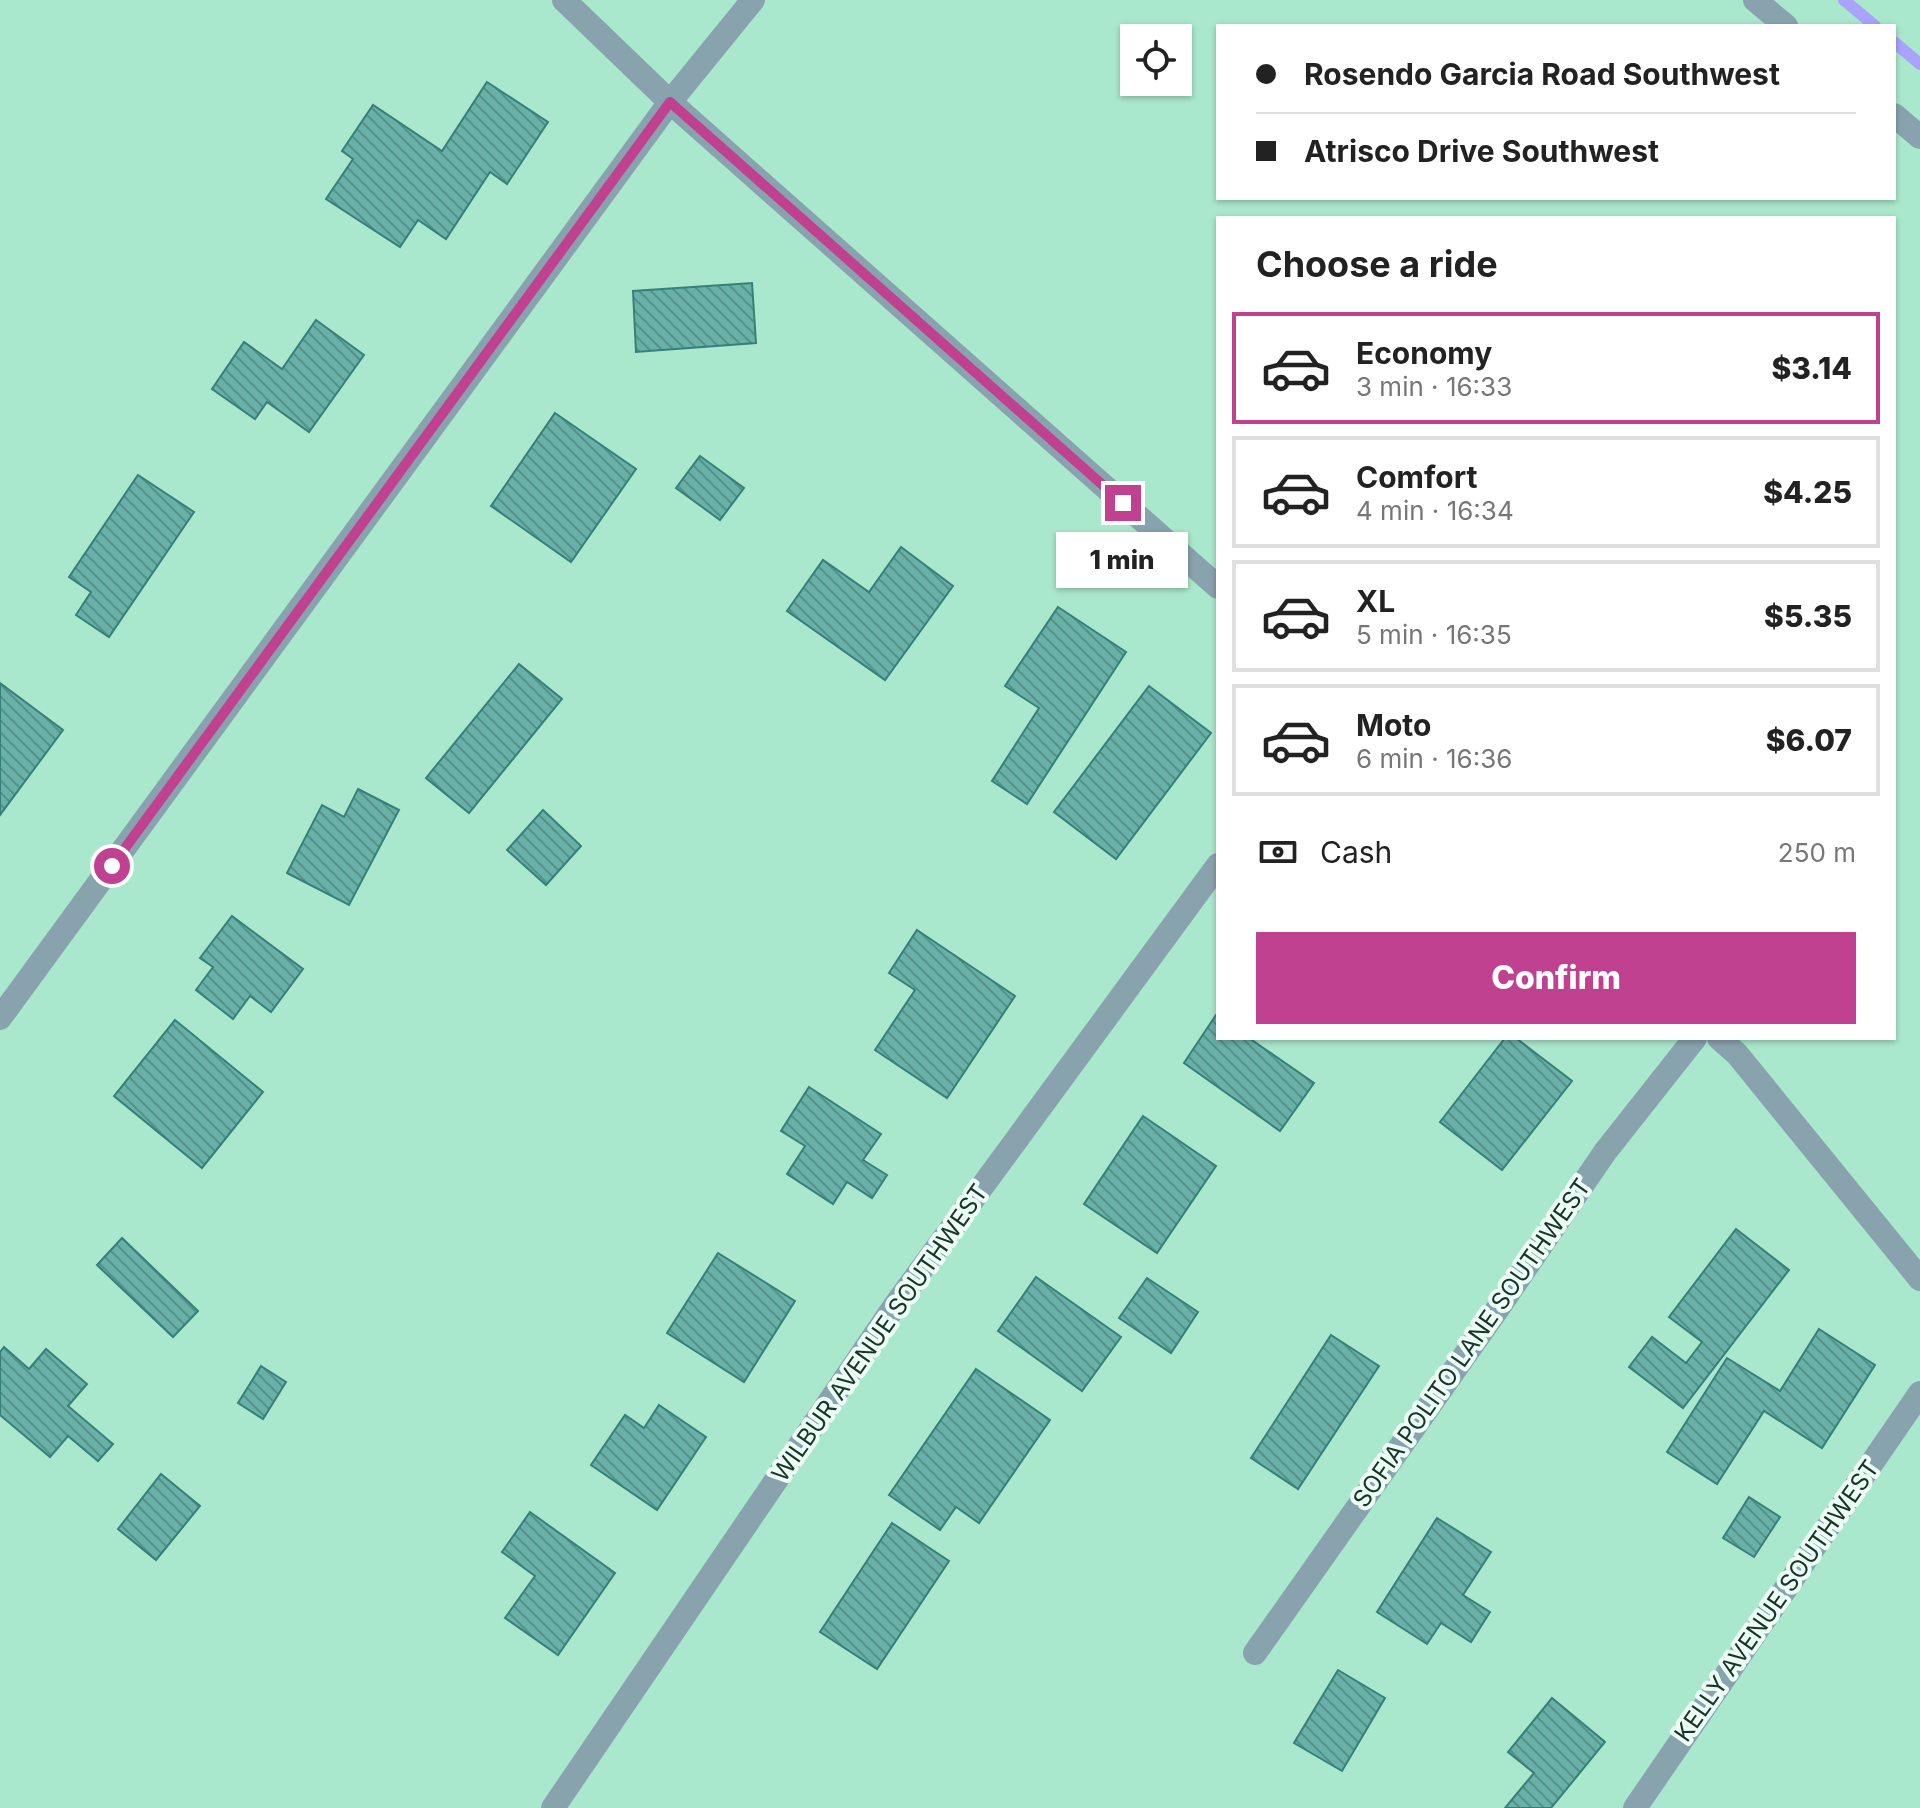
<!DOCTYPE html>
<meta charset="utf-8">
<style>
:root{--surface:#fff;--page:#f6f6f6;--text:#222;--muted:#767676;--line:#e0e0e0;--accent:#bf418f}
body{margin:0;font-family:Inter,sans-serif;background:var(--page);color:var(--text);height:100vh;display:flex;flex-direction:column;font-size:30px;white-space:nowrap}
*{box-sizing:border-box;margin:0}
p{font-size:26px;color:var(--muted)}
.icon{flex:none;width:44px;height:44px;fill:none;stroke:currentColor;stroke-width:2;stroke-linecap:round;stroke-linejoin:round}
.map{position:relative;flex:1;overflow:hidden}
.panel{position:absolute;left:1216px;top:216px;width:680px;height:824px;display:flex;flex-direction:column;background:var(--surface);border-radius:0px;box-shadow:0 2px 6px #0004}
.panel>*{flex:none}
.hud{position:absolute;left:1216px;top:24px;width:680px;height:176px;border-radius:0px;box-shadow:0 2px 6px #0004;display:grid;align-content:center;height:176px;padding:0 40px;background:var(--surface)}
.tools{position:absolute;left:1120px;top:24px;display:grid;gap:16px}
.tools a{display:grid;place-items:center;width:72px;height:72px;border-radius:0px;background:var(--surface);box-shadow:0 2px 6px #0004;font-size:40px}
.end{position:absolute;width:36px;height:36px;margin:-18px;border:10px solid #bf418f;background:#fff;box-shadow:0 0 0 4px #fff}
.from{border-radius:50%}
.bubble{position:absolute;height:56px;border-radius:0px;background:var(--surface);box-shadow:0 2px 6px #0004;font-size:26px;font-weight:800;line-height:56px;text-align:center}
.hud b{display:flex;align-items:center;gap:28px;height:76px;font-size:30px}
.hud b+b{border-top:2px solid var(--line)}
.hud i{width:20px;height:20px;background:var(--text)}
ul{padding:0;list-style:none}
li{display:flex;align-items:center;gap:24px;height:112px;margin:0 16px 12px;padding:0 24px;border:4px solid var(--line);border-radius:0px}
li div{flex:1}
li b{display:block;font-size:30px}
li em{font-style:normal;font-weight:800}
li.on{border-color:var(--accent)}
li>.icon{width:72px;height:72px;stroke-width:1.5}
h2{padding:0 40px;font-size:36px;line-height:96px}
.pay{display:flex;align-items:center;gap:20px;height:88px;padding:0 40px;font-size:30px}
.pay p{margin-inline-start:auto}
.action{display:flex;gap:16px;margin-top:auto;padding:16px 40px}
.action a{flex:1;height:92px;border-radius:0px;background:var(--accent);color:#fff;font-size:32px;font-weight:800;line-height:92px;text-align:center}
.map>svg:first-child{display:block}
</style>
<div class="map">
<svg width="1920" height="1808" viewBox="0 0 1920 1808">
<defs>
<pattern id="building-back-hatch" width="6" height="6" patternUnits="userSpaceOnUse" patternTransform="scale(2)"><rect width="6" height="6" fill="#69b1a8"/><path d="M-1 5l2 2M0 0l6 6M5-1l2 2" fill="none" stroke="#569189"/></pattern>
</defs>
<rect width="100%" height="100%" fill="#aae8cd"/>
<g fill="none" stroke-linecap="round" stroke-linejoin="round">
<g stroke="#a9a3fc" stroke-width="12">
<path d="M 1844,0 L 1875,26"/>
<path d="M 1894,42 L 1920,64"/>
</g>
</g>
<g fill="url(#building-back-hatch)" stroke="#378079" stroke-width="2">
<path d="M 487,82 L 548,122 L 507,184 L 490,172 L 446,239 L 418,220 L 400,247 L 326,199 L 353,159 L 342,151 L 373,105 L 442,151 Z"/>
<path d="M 752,283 L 756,343 L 636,352 L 633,291 Z"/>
<path d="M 316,320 L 364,355 L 309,432 L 267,402 L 255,419 L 212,389 L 244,342 L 282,369 Z"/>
<path d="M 555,413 L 636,469 L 571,562 L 491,506 Z"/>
<path d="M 700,456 L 744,488 L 720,520 L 676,488 Z"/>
<path d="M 138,475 L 194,512 L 109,637 L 76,615 L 91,592 L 69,577 Z"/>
<path d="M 901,547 L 953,586 L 885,680 L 787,611 L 823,560 L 869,592 Z"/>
<path d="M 1058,607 L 1126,652 L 1027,804 L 992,781 L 1039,708 L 1005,686 Z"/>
<path d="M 519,664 L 562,699 L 469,813 L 426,778 Z"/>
<path d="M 0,683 L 63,730 L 0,815 Z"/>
<path d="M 1149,686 L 1211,733 L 1116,859 L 1054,812 Z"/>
<path d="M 358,789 L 399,810 L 349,905 L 287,873 L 322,805 L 344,817 Z"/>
<path d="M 543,810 L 581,846 L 546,885 L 507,850 Z"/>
<path d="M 232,916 L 303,969 L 271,1012 L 250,996 L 233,1019 L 196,990 L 213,967 L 200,958 Z"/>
<path d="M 917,930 L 1015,996 L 947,1098 L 875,1050 L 915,990 L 889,973 Z"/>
<path d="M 1216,1015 L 1218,1016 L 1218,1038 L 1249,1038 L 1314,1083 L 1280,1131 L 1184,1063 Z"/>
<path d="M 175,1020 L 263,1092 L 202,1168 L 114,1096 Z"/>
<path d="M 1505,1038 L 1516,1038 L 1572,1081 L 1502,1170 L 1440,1122 Z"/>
<path d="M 809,1087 L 881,1134 L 863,1160 L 887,1175 L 872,1198 L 847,1182 L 833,1204 L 787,1174 L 805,1146 L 781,1131 Z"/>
<path d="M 1143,1116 L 1216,1166 L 1157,1253 L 1084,1204 Z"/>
<path d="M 1736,1229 L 1789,1270 L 1683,1408 L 1629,1367 L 1652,1337 L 1686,1363 L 1702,1342 L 1669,1317 Z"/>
<path d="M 122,1238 L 198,1311 L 173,1337 L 97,1265 Z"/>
<path d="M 718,1253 L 795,1301 L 744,1382 L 667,1333 Z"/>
<path d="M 1036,1277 L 1121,1337 L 1082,1391 L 998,1331 Z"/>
<path d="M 1147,1278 L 1198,1312 L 1171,1353 L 1119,1318 Z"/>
<path d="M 1819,1329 L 1875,1365 L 1822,1448 L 1764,1411 L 1717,1484 L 1667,1452 L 1727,1358 L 1780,1391 Z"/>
<path d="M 1331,1335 L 1379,1366 L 1298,1489 L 1251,1458 Z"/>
<path d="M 4,1347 L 29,1369 L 46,1349 L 87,1384 L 68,1406 L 113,1444 L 98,1461 L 68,1436 L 50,1457 L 0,1415 L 0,1352 Z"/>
<path d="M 261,1366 L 286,1382 L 263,1419 L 238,1403 Z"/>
<path d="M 976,1369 L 1050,1420 L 979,1523 L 956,1507 L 940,1530 L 889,1495 Z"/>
<path d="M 659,1405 L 706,1437 L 657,1510 L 591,1465 L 625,1415 L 644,1428 Z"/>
<path d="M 161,1474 L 200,1506 L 156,1560 L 118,1529 Z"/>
<path d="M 1749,1497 L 1780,1517 L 1754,1557 L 1723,1538 Z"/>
<path d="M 530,1512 L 615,1573 L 558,1655 L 505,1618 L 535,1576 L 502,1552 Z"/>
<path d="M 1437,1518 L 1491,1552 L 1463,1595 L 1490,1612 L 1471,1642 L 1441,1623 L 1427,1644 L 1377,1612 Z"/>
<path d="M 892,1523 L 949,1561 L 877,1669 L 820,1632 Z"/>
<path d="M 1338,1670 L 1385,1698 L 1342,1771 L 1294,1743 Z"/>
<path d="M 1552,1698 L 1605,1742 L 1551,1808 L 1505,1808 L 1534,1773 L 1508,1752 Z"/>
</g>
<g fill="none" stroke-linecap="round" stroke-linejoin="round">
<g stroke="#89a3ae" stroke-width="24">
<path d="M 564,0 L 670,102 L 1218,587"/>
<path d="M 1755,0 L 1786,26"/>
<path d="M 1894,115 L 1920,137"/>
<path d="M 0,1018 L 670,102 L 753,0"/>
<path d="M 1719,1038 L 1737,1054 L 1920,1279"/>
<path d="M 1255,1653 L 1499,1307 L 1605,1152 L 1695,1038"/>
<path d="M 553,1808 L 896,1304 L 1218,865"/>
<path d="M 1635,1808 L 1920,1393"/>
</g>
</g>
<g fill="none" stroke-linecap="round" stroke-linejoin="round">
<path stroke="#bf418f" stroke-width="10" d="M 112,866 L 670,102 L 1123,503"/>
</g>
<g text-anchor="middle" stroke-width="8" stroke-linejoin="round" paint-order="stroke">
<g font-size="24" fill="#1a3329" stroke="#ecfef6">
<text transform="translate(880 1333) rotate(-55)" y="8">WILBUR AVENUE SOUTHWEST</text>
<text transform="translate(1472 1343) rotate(-55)" y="8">SOFIA POLITO LANE SOUTHWEST</text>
<text transform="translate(1777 1601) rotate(-55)" y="8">KELLY AVENUE SOUTHWEST</text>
</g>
</g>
</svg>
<div class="tools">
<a><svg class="icon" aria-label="locate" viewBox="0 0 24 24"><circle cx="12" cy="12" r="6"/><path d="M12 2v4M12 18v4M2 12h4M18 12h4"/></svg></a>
</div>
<i class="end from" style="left:112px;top:866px"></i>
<i class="end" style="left:1123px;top:503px"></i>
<div class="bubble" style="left:1056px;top:532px;width:132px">1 min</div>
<div class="hud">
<b><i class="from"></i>Rosendo Garcia Road Southwest</b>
<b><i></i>Atrisco Drive Southwest</b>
</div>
<section class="panel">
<h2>Choose a ride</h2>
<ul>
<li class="on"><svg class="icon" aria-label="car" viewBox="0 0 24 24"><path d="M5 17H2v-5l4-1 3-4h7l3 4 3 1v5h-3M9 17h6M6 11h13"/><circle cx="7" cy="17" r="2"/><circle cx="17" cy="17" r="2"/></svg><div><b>Economy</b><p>3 min · 16:33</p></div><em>$3.14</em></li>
<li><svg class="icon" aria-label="car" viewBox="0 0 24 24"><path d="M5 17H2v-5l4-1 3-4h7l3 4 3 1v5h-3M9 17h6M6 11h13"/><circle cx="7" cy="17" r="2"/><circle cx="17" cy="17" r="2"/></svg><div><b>Comfort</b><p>4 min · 16:34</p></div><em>$4.25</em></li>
<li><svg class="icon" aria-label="car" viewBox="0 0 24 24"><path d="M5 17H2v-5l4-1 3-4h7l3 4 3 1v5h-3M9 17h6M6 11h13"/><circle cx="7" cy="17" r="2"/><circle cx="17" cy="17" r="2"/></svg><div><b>XL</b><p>5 min · 16:35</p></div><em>$5.35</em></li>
<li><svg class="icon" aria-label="car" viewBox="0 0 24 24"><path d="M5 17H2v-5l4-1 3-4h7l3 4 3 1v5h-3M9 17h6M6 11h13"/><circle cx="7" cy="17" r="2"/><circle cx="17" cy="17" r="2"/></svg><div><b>Moto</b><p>6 min · 16:36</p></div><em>$6.07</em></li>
</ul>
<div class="pay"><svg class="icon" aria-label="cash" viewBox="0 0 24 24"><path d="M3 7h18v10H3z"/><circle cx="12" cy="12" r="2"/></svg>Cash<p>250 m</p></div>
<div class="action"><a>Confirm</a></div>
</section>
</div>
